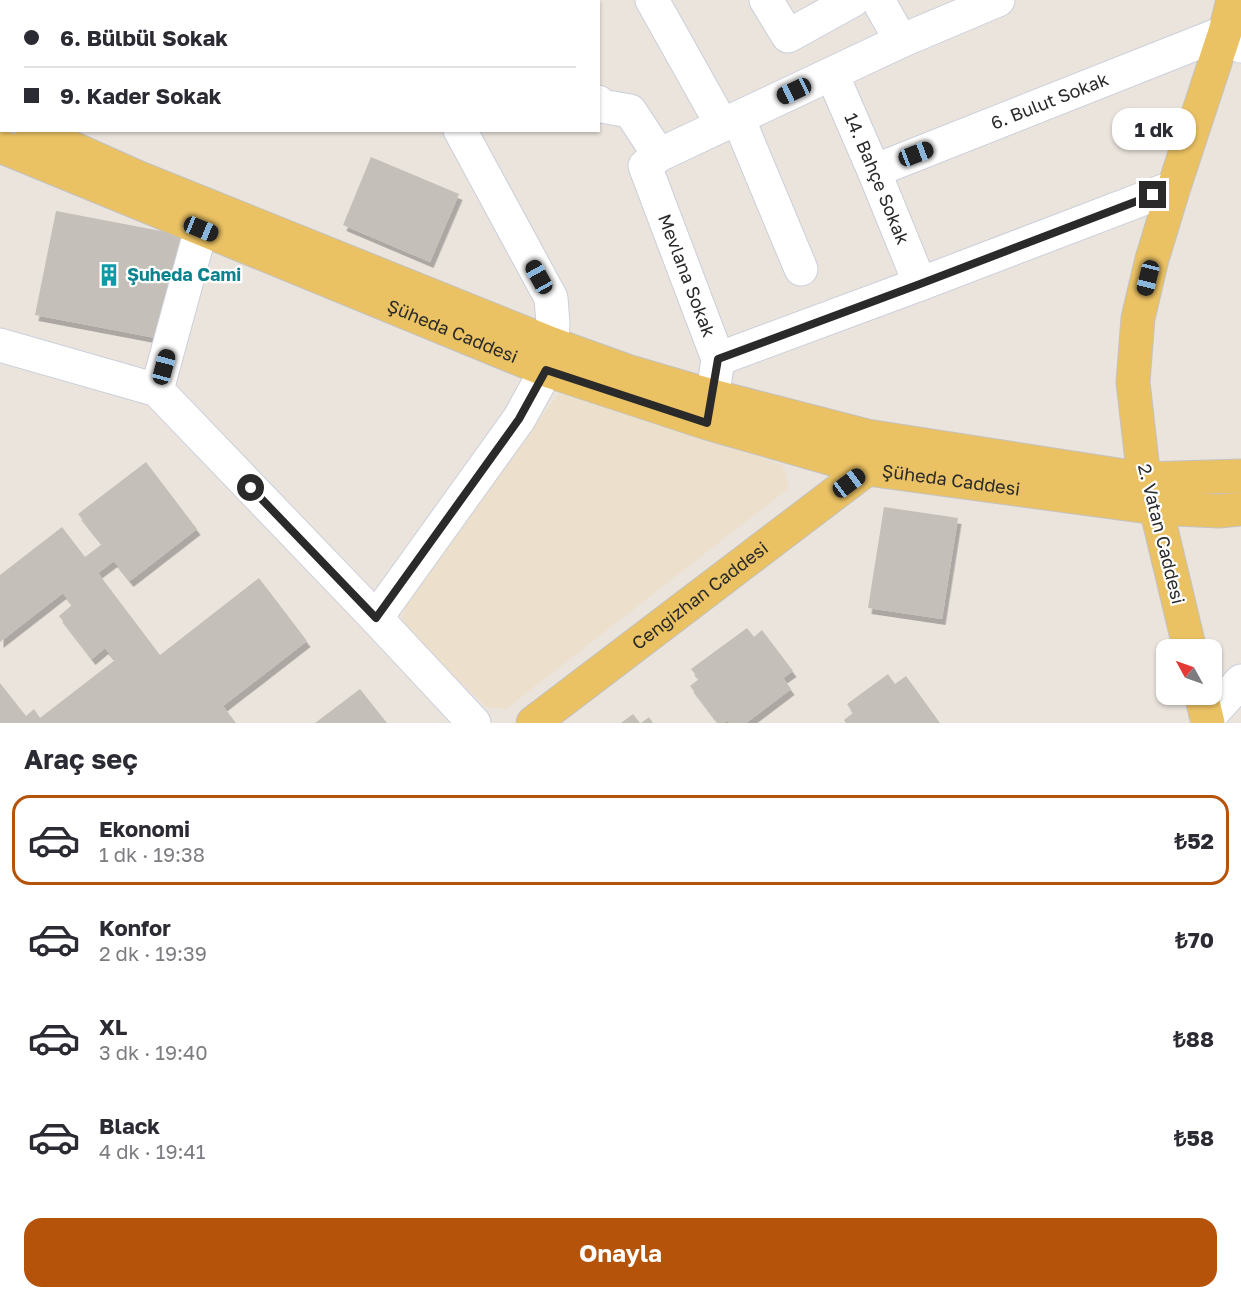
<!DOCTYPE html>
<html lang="tr">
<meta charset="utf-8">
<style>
:root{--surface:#fff;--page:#f2f2f3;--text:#2b2b33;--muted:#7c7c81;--line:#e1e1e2;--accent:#b45309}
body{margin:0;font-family:"Golos Text",sans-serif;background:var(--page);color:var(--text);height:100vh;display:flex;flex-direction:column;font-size:22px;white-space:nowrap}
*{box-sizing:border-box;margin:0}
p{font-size:20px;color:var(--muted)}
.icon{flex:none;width:33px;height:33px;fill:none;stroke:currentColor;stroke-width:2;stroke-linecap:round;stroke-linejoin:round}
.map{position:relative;height:723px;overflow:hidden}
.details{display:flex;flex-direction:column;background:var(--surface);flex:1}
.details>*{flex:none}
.top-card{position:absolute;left:0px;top:0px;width:600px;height:132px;box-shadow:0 2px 4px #0004;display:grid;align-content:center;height:132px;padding:0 24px;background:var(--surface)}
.needle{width:39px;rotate:310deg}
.tools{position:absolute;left:1156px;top:639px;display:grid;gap:12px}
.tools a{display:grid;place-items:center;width:66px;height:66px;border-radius:12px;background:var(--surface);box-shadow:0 2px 4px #0004;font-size:30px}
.end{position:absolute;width:27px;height:27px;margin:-14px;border:8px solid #2a2a2a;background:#fff;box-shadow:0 0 0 3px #fff}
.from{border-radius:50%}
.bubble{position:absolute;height:42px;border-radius:18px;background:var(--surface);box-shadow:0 2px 4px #0004;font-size:20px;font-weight:700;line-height:42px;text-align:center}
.car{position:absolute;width:18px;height:36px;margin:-18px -9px;border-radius:8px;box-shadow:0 0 4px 2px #0007;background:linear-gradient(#222 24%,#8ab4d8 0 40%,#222 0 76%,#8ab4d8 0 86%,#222 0)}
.top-card b{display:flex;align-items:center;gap:21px;height:57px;font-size:22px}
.top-card b+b{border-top:2px solid var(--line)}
.top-card i{width:15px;height:15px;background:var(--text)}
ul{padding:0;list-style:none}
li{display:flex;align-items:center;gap:18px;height:90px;margin:0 12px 9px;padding:0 12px;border:3px solid transparent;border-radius:18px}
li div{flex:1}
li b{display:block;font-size:22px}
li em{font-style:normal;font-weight:700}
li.selected{border-color:var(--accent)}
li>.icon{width:54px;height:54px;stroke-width:1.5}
h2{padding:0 24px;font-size:27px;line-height:72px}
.button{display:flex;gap:12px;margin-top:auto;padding:12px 24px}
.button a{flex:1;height:69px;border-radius:18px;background:var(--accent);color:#fff;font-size:24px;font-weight:700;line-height:69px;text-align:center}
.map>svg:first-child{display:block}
</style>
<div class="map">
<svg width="1241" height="723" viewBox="0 0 1241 723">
<defs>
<filter id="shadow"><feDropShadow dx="3.5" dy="6" stdDeviation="0" flood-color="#0004"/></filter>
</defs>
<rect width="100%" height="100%" fill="#ebe4dd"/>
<path fill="#ece0cd" d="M 563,388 L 783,465 L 789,488 L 506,709 L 486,707 L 401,624 L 408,593 Z"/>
<g fill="#c4bfb8" filter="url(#shadow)">
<path d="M 371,157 L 459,194 L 430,262 L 343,225 Z"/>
<path d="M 56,211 L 182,235 L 161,339 L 35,315 Z"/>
<path d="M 146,462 L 197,529 L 130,581 L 114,561 L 98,573 L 160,655 L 259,578 L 307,641 L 223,706 L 236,723 L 0,723 L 0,683 L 26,716 L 34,709 L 40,718 L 115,660 L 105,648 L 92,659 L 59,616 L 72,605 L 63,593 L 0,642 L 0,575 L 62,527 L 85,557 L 102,544 L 78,514 Z"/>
<path d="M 884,507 L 958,518 L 942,619 L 868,608 Z"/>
<path d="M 747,628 L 754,637 L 762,630 L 793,671 L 783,678 L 791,689 L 746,723 L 729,723 L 727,721 L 724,723 L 718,723 L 690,686 L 699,679 L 691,669 Z"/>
<path d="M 888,674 L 895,684 L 906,676 L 940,723 L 846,723 L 844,720 L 853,713 L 847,704 Z"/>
<path d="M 360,689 L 387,723 L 315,723 Z"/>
<path d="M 633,714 L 640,723 L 621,723 Z"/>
<path d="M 649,717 L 653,723 L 641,723 Z"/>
</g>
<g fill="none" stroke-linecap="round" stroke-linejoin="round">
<g stroke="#cbcfdb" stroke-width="35">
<g id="minor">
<path d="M 390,0 L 390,2"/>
<path d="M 534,0 L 535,2"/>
<path d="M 652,0 L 722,125"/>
<path d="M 766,0 L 788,36 L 853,0"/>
<path d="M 878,0 L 901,41"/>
<path id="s1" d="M 832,74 L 874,171 L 920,284"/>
<path d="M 598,102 L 601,106 L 630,111 L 659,155 L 901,41 L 998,0"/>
<path d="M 738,118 L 801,269"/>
<path id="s2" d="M 659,155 L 645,166 L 718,359 L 715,380"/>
<path id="s3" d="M 874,171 L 1225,32 L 1241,46"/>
<path d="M 0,345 L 157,390 L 376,618 L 474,723"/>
<path d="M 718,359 L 920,284 L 1174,187"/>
<path d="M 157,390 L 201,229"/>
<path d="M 376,618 L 519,419 L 546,370 L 552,344 L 553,323 L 551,298 L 460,130"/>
<path d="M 1207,719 L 1241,681"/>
</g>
</g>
<g stroke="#c3c3c3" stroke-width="35">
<g id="major">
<path d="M 0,116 L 2,117"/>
<path d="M 32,130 L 137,177 L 552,344 L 627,371 L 712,396 L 867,436 L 1144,479 L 1241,476"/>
<path id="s4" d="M 0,146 L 546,370 L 707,423 L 867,469 L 1156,508 L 1219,511 L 1241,509"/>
<path d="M 1190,650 L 1156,508 L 1144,479 L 1133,382 L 1138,318 L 1152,259 L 1174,187 L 1225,32 L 1233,0"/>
<path d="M 1201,694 L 1208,723"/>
<path id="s5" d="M 533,723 L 867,469"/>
</g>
</g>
<use href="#minor" stroke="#fff" stroke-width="33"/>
<use href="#major" stroke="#eac163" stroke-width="33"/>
</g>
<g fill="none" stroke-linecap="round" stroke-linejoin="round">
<path stroke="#2a2a2a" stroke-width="8" d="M 251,488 L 376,618 L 519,419 L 546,370 L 707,423 L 718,359 L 920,284 L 1153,195"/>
</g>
<defs>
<g id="building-bare" transform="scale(1.8)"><path d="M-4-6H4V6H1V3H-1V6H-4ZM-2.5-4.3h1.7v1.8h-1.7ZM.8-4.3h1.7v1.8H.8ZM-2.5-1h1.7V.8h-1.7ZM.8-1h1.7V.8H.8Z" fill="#0f9aa8" stroke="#fff" stroke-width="2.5" paint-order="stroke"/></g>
</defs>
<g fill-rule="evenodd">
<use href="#building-bare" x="109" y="275"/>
</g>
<g text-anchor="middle" stroke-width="4.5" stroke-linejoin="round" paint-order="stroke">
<g font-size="18" fill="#2a2a2a" stroke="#fff">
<text dy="6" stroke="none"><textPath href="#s3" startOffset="189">6. Bulut Sokak</textPath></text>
<text dy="6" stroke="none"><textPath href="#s1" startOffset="114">14. Bahçe Sokak</textPath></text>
<text dy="6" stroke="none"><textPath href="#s2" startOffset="135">Mevlana Sokak</textPath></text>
<text dy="6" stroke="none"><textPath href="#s4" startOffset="489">Şüheda Caddesi</textPath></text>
<text dy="6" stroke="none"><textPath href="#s4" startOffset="1011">Şüheda Caddesi</textPath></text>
<text transform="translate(1161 534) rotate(76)" y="6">2. Vatan Caddesi</text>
<text dy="6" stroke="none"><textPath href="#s5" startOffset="210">Cengizhan Caddesi</textPath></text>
</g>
<g font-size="18" font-weight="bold" fill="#0d838f" stroke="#fff" text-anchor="start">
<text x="127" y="281">Şuheda Cami</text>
</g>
</g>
</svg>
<div class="tools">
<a><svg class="needle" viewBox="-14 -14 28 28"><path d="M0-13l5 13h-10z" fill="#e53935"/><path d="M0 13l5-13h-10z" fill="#7c7c81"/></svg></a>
</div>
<i class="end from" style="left:251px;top:488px"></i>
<i class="end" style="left:1153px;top:195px"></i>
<div class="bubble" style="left:1112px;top:108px;width:84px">1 dk</div>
<i class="car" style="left:794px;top:91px;rotate:245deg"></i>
<i class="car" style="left:916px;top:154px;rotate:69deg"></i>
<i class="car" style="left:201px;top:229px;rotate:112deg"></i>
<i class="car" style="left:539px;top:277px;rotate:331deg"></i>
<i class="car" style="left:1148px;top:278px;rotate:194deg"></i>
<i class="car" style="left:164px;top:367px;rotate:15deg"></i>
<i class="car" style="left:849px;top:483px;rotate:53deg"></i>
<div class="top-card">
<b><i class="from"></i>6. Bülbül Sokak</b>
<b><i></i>9. Kader Sokak</b>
</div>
</div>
<section class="details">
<h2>Araç seç</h2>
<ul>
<li class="selected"><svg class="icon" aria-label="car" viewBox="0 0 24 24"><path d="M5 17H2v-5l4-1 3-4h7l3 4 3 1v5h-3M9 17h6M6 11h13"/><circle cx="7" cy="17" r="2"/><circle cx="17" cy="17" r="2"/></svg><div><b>Ekonomi</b><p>1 dk · 19:38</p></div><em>₺52</em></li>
<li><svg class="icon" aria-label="car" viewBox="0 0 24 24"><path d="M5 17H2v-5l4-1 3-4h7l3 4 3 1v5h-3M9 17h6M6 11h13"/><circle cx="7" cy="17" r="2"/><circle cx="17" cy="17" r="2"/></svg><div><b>Konfor</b><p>2 dk · 19:39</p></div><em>₺70</em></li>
<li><svg class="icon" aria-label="car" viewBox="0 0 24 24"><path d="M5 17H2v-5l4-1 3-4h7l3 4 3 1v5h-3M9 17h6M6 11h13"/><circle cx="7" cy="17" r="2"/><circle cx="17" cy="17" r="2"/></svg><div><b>XL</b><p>3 dk · 19:40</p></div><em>₺88</em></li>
<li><svg class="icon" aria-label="car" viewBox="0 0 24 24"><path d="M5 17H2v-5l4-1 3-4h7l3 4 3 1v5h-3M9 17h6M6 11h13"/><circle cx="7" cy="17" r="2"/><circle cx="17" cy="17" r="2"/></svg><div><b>Black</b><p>4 dk · 19:41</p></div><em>₺58</em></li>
</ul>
<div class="button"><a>Onayla</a></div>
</section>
